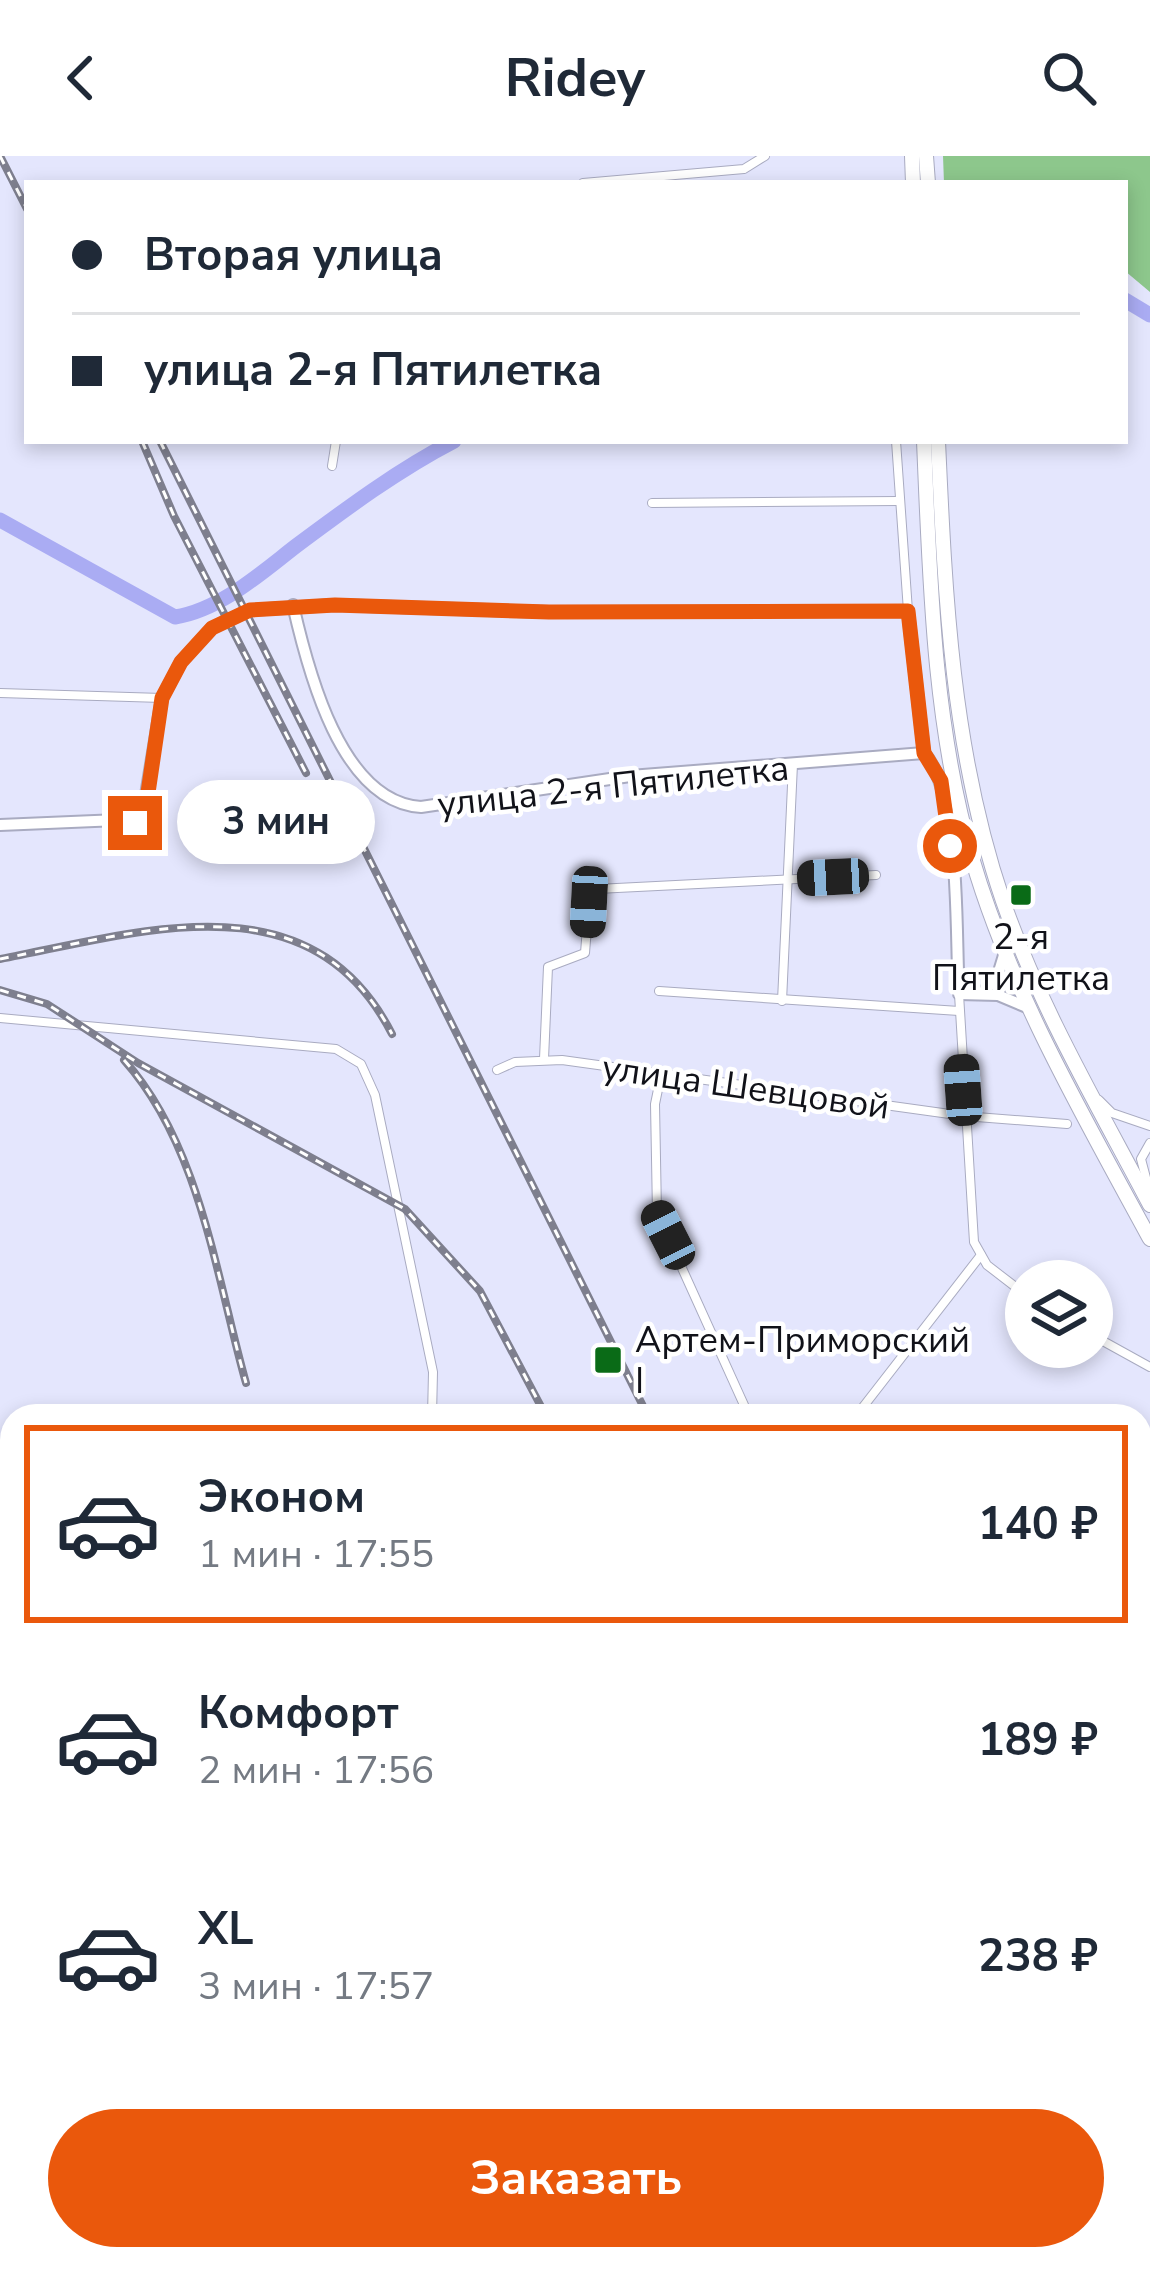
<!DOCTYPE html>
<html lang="ru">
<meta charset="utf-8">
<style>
:root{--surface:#fff;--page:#f2f2f3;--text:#1f2937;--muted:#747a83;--line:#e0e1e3;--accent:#ea580c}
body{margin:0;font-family:"Nunito Sans",sans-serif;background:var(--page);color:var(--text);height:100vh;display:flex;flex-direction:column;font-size:45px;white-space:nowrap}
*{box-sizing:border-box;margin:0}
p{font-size:39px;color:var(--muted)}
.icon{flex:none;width:66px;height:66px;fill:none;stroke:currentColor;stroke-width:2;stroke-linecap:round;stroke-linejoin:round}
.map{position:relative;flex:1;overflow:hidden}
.sheet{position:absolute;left:0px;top:1248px;width:1152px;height:867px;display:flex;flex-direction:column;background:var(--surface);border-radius:36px 36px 0 0;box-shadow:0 6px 18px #0003}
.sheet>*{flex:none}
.guide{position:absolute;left:24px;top:24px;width:1104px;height:264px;border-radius:0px;box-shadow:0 6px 18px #0003;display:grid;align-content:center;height:264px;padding:0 48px;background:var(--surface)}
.buttons{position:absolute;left:1005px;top:1104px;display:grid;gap:24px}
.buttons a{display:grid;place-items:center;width:108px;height:108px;border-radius:50%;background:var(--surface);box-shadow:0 6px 18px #0003;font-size:60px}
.end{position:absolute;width:54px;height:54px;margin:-27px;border:15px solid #ea580c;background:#fff;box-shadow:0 0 0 6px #fff}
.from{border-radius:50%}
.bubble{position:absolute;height:84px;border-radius:42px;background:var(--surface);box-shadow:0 6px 18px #0003;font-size:39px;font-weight:700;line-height:84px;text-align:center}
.car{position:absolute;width:36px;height:72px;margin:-36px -18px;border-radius:15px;box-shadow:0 0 9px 3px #0007;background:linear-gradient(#222 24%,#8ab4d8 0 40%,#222 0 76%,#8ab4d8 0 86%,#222 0)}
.guide b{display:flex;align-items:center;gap:42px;height:114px;font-size:45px}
.guide b+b{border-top:3px solid var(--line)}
.guide i{width:30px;height:30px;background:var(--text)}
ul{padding:21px 0 0;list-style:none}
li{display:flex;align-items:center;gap:36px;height:198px;margin:0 24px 18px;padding:0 24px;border:6px solid transparent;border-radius:0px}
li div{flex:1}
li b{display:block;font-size:45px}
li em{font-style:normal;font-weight:700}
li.on{border-color:var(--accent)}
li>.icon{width:108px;height:108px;stroke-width:1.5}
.action{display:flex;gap:24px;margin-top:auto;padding:24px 48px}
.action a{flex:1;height:138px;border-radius:72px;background:var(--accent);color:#fff;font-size:48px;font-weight:700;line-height:138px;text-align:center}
header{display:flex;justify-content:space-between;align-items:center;height:156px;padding:0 48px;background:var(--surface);font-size:54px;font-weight:700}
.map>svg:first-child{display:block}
</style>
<header><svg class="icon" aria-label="back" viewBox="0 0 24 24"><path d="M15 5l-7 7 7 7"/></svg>Ridey<svg class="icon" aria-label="search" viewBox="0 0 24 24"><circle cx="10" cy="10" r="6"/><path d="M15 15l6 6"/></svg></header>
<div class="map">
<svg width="1150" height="2114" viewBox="0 0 1150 2114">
<rect width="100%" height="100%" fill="#e4e6fd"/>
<g fill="#8dc78c">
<path d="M 943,0 L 1150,0 L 1150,136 L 1125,115 L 1125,27 L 944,27 Z"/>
<path d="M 388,2103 L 545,2103 L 542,2114 L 394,2114 Z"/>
</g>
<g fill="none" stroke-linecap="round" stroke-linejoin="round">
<g stroke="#aaacf3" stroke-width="15">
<path d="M 1125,144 L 1150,159"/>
<path d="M 0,364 L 175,461 C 220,454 261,417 296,390 C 347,352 398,314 454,285"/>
</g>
<g stroke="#a9abc1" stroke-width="10">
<g id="minor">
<path d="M 583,27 L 744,13 L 765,0"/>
<path d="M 896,285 L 908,455"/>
<path d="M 332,310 L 336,285"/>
<path d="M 652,347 L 899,345"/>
<path d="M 0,537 L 162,542"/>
<path d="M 659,835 L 959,855"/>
<path d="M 959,838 L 974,1086 L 987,1109 L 1026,1139"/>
<path d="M 782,845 L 793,608"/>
<path d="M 0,862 L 336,893 L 361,908 L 375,939 L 433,1216 L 432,1260"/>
<path d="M 544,903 L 548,811 L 585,797 L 589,746 L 597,733 L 876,719"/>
<path d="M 497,914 L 515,906 L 562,904 L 964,960 L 1067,968"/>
<path d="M 661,919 L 655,948 L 657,1057 L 749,1260"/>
<path d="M 1099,944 L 1112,957 L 1150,970"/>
<path d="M 1150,1037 L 1141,1003 L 1150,987"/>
<path d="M 1092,1179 L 1150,1211"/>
<path d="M 856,1260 L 981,1099"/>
<path d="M 0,1485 L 12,1490"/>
<path d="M 1140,1668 L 1150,1677"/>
<path d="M 1097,2103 L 1100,2114"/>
<path d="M 729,2114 L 730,2103"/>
</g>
</g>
<g stroke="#a9abc1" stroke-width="14">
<g id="secondary">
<path d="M 293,449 C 308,515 341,646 421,651 L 630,620 L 924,597"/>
<path d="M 924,597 C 962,639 955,780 959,838 L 998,839 L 1029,852"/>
<path d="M 0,669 L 142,663 L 162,542 L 181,506 L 212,472 L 250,454 L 335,449 L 549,456 L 908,455 L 924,597"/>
<path d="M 983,836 L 997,822 L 1005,796"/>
</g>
</g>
<g stroke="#a9abc1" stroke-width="16">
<g id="trunk">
<path d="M 912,0 L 913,27"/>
<path d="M 926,0 L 928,27"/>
<path d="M 924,285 C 930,424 933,567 972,702 C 1011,836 1084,961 1150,1083"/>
<path d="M 938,285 C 945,441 952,596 1003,745 C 1040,852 1098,950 1150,1049"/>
</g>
</g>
<use href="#minor" stroke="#fff" stroke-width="8"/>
<use href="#secondary" stroke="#fff" stroke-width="10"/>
<use href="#trunk" stroke="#fff" stroke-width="14"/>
<g stroke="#7e7f8e" stroke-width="8">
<g id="rail">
<path d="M 0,0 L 27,53"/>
<path d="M 142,285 L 174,360 L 306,617"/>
<path d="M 160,285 L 648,1260"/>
<path d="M 0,803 C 138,777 310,718 392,878"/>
<path d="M 0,834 L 47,848 L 138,907 L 405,1053 L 480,1135 L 546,1260"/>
<path d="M 124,904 C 200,989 216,1120 246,1227"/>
<path d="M 503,1254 L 506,1260"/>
<path d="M 1039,2103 L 1043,2114"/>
<path d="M 1061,2103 L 1065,2114"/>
</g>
</g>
<use href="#rail" stroke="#fff" stroke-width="3" stroke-dasharray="9" stroke-linecap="butt"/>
</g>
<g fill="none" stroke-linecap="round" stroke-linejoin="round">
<path stroke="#ea580c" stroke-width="15" d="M 135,667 L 145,657 L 162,542 L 181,506 L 212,472 L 250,454 L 335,449 L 549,456 L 908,455 L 924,597 L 941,625 L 950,690"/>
</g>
<g fill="#0a6b17" stroke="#fff" stroke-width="4.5">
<rect x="1009" y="727" width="24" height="24" rx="6"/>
<rect x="593" y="1189" width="30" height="30" rx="6"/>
</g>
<g text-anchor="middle" stroke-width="9" stroke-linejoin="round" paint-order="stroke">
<g font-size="36" fill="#111219" stroke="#fff">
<text transform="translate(613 629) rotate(-6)" y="13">улица 2-я Пятилетка</text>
<text transform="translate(746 930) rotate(8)" y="13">улица Шевцовой</text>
</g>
<g font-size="36" fill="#111219" stroke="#fff">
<text x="1021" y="793">2-я<tspan x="1021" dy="41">Пятилетка</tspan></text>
<text x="635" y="1196" text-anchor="start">Артем-Приморский<tspan x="635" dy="41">I</tspan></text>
</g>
</g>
</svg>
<div class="buttons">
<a><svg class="icon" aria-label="layers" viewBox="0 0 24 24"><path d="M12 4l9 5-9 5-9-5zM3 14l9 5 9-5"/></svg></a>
</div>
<i class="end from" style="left:950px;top:690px"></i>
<i class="end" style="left:135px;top:667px"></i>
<div class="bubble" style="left:177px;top:624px;width:198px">3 мин</div>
<i class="car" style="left:833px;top:721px;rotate:267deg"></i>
<i class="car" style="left:589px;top:746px;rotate:183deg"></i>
<i class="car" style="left:963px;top:934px;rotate:356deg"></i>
<i class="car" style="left:668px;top:1079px;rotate:333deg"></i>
<div class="guide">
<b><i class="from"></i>Вторая улица</b>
<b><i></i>улица 2-я Пятилетка</b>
</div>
<section class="sheet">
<ul>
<li class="on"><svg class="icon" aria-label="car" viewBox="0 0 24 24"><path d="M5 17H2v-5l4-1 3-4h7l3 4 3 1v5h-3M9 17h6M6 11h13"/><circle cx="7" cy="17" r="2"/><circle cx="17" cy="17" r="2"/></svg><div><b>Эконом</b><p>1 мин · 17:55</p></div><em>140 ₽</em></li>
<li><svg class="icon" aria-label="car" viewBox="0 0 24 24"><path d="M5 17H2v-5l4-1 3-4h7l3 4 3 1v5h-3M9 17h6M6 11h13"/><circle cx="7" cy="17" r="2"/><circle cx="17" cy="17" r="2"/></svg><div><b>Комфорт</b><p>2 мин · 17:56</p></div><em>189 ₽</em></li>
<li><svg class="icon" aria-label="car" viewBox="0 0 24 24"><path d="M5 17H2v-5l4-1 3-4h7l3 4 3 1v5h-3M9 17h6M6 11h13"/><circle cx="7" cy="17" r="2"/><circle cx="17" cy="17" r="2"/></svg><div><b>XL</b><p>3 мин · 17:57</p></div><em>238 ₽</em></li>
</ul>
<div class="action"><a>Заказать</a></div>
</section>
</div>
